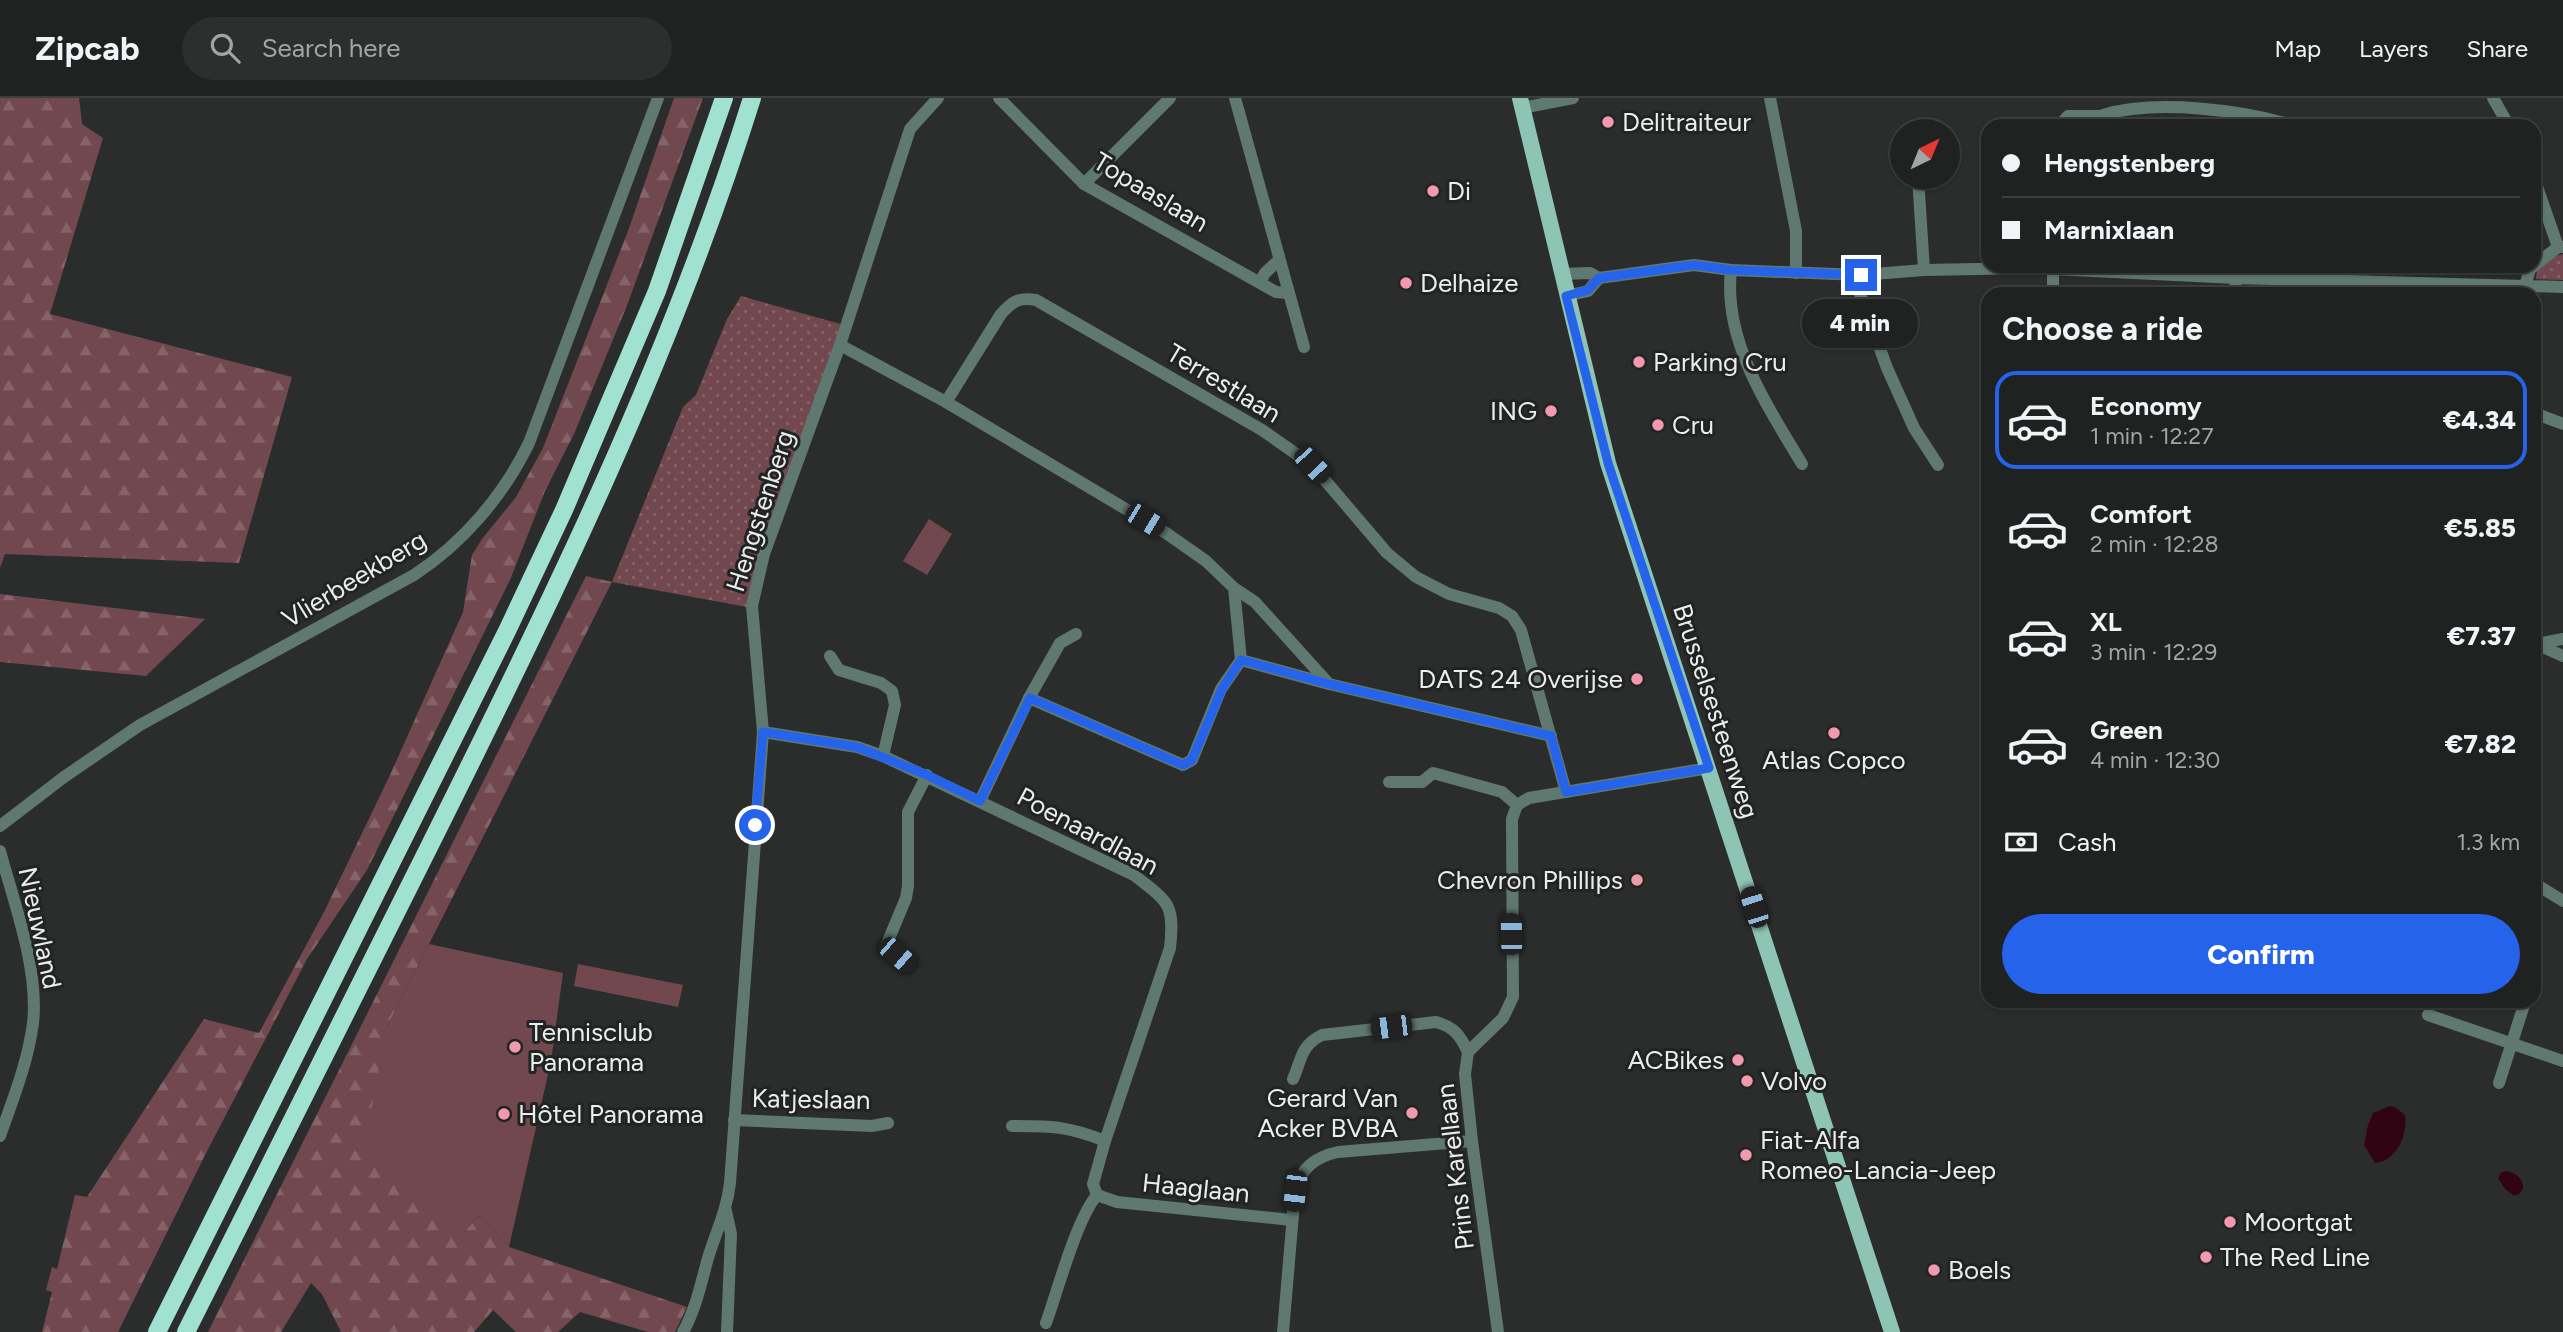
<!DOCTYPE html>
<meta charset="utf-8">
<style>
:root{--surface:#202221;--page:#2d2f2e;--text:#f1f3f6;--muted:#a2a4a5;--line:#3d3f3f;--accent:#2563eb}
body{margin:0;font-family:Figtree,sans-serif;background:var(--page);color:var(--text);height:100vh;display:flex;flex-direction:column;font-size:26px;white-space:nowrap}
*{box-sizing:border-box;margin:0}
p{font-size:23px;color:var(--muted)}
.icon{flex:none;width:38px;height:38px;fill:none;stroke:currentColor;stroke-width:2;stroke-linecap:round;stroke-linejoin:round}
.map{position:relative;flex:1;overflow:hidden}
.details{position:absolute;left:1981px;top:189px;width:560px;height:721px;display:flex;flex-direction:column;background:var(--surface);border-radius:21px;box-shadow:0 2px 5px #0004,0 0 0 2px var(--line)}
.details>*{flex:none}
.top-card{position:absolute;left:1981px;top:21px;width:560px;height:154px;border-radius:21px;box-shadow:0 2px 5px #0004,0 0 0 2px var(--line);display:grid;align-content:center;height:154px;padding:0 21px;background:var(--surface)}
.needle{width:46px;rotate:43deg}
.tools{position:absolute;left:1890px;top:21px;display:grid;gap:14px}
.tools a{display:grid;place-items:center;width:70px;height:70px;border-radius:50%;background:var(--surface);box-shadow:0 2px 5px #0004,0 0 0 2px var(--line);font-size:35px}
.end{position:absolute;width:32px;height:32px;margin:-16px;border:9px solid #2563eb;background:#fff;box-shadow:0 0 0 4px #fff}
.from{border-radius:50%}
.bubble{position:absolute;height:49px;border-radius:24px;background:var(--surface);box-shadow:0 2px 5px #0004,0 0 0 2px var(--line);font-size:23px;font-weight:800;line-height:49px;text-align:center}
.car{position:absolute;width:21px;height:42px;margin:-21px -10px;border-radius:9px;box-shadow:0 0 5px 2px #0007;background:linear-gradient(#222 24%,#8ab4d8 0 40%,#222 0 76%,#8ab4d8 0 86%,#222 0)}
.top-card b{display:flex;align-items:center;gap:24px;height:66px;font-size:26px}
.top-card b+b{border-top:2px solid var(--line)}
.top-card i{width:18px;height:18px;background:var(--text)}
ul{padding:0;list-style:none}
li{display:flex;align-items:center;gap:21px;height:98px;margin:0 14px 10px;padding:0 7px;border:4px solid transparent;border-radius:21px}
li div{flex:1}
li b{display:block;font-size:26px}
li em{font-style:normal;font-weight:800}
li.selected{border-color:var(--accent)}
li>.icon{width:63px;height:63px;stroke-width:1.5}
h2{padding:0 21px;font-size:32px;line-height:84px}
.pay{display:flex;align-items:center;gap:18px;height:77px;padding:0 21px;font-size:26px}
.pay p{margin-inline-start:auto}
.action{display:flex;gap:14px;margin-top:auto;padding:14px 21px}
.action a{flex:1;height:80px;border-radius:42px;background:var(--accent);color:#fff;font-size:28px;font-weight:800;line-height:80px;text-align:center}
header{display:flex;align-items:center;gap:42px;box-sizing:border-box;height:98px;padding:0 35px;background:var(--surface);border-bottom:2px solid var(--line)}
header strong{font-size:33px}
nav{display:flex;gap:38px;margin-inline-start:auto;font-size:24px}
.search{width:490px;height:63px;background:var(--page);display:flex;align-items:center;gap:18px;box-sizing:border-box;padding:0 24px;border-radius:38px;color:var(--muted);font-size:26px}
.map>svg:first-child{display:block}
</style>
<header>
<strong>Zipcab</strong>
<div class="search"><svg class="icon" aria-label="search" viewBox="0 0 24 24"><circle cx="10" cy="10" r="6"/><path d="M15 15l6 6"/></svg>Search here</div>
<nav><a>Map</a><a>Layers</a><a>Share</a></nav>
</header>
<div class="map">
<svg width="2563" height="1234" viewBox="0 0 2563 1234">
<defs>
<pattern id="grass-dots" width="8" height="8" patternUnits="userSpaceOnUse" patternTransform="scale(1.75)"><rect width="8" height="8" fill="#724850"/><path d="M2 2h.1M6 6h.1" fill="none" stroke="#86636a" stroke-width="1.8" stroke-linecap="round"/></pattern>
<pattern id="forest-firs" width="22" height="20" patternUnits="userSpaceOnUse" patternTransform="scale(1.75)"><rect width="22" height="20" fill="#724850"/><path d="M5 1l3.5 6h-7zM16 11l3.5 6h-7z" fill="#86636a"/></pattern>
</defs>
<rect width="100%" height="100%" fill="#2a2d2c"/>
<g fill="url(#grass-dots)">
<path d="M 2563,156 L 2563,182 L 2536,181 L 2537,171 L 2552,159 Z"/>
<path d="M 741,198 L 844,227 L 747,509 L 612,484 L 683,309 L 696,297 L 727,221 Z"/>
</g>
<g fill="url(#forest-firs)">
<path d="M 0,0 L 79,0 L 82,26 L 103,40 L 50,216 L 292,279 L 239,465 L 5,456 L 0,470 Z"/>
<path d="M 674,0 L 703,0 L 626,210 L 574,336 L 545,393 L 510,482 L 367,772 L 307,861 L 204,1059 L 118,1234 L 42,1234 L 52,1194 L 46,1192 L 52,1169 L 57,1171 L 75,1097 L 87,1099 L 204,921 L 259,935 L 324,814 L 390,677 L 463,514 L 472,457 L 482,441 L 516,399 L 543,350 L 628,133 Z"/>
<path d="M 586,478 L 612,484 L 385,933 L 464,1134 L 479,1118 L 509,1149 L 687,1209 L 675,1234 L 648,1234 L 580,1214 L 558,1234 L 516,1234 L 493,1212 L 474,1234 L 341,1234 L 322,1196 L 311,1185 L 281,1234 L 208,1234 Z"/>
<path d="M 0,496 L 205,521 L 146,578 L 0,564 Z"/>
</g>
<g fill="#724850">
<path d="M 929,421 L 952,436 L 927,477 L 903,463 Z"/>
<path d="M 429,846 L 563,875 L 551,963 L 509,1149 L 479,1118 L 464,1134 L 364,1057 L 385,933 Z"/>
<path d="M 578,866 L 683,887 L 678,909 L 574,888 Z"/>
</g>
<g fill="#300412">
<path d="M 2390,1008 L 2395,1009 L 2405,1017 C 2408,1036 2397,1063 2375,1065 L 2364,1047 L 2368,1027 L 2373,1015 Z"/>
<path d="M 2507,1073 C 2517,1076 2523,1080 2523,1091 L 2518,1097 L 2513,1097 L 2505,1091 L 2498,1080 L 2502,1074 Z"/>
</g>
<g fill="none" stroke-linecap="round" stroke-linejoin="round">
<g stroke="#5f7870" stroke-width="12">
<path d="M 999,0 L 1084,86 L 1276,194 L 1288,195"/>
<path d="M 1235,0 L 1304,249"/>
<path d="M 1770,0 L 1796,133 L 1796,175"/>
<path d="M 2493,0 L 2509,28"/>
<path d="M 1522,10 L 1573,0"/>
<path d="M 2059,28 L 2068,18 L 2100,18"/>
<path d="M 2084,28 C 2090,24 2096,19 2103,17 C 2156,1 2243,12 2295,28"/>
<path d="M 1918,79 L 1924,172"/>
<path d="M 2534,80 L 2558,149"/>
<path d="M 1084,86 L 1170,0"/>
<path d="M 1731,172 C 1723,243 1767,307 1802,366"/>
<path d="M 1562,176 L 1590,175 L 1599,180 L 1694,167 L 1731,172 L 1861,177 L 1924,172 L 2030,170 L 2236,180 L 2563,189"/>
<path d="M 1861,177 L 1860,196 L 1887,270 L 1914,330 L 1938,367"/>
<path d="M 1260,184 L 1265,175 L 1279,162"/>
<path d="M 2525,188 L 2530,171 L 2558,149 L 2563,149"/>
<path d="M 2053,196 L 2053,171"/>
<path d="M 2235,196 L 2236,180"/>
<path d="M 1566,198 L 1588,193 L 1599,180"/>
<path d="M 840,247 L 946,304 L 1166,435 L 1206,463 L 1234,490 L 1241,562 L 1329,586 L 1551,638"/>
<path d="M 946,304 L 1001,216 C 1013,203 1019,199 1036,202 L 1262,332 L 1312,367 L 1387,455 L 1416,479 L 1449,496 L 1499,510 L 1512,518 L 1521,532 L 1566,694"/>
<path d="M 2534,315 L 2563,326"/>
<path d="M 1234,490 L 1255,504 L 1329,586"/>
<path d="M 2534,545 L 2563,558"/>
<path d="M 2536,546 L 2563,541"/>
<path d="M 830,558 L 839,572 L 881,585 L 892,593 L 895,607 L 883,658"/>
<path d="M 1029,600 L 1183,667 L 1192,662 L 1221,591 L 1241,562"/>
<path d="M 763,634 L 857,649 L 883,658 L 1134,777 C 1168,804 1175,805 1170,850 L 1105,1043 L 1093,1086 L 1097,1097 C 1076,1122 1058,1192 1046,1225"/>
<path d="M 1389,684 L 1422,684 L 1433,675 L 1502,694 L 1517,707"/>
<path d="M 980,703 L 1029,600 L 1060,545 L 1076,536"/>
<path d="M 1517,707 L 1529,700 L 1709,670"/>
<path d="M 0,728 L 64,679 L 140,627 L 414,477 C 463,445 503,398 529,345 L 658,0"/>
<path d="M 0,753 C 14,805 39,871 33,925 C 28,964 13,1001 0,1038"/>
<path d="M 2534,785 L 2563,803"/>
<path d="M 908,867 L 886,848 L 906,800 L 908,788 L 908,714 L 927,677"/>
<path d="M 2428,917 L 2563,963"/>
<path d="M 1293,981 C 1302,961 1300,948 1322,937 L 1436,924 C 1454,929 1460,937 1468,954"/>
<path d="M 2499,985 L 2524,907"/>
<path d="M 734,1022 L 872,1028 L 888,1025"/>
<path d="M 1012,1028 C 1051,1028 1068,1028 1105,1043"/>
<path d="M 1097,1097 L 1117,1104 L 1291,1122"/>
<path d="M 726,1113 L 731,1136 L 727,1234"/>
<path d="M 683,1234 C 696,1211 701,1185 708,1160 C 716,1134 727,1112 730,1085 L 763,634 L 752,508 L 764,456 L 840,247 L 910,31 L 938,0"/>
<path d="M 1283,1234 L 1295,1093 C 1301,1070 1315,1059 1338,1054 L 1472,1043"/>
<path d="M 1498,1234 L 1472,1043 L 1465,976 L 1468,954 L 1503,920 L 1513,899 L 1512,721 L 1517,707"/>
</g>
<path stroke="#8ec4b4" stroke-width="16" d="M 1520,0 L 1608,365 L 1892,1234"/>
<g stroke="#a0e2cf" stroke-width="18">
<path d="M 157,1234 L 508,531 L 564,412 L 657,193 L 724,0"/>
<path d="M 186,1234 C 267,1073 347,912 428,751 C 550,507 670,262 752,0"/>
</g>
</g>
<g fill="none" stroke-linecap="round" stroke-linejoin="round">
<path stroke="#2563eb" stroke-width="9" d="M 755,727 L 763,634 L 857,649 L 927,677 L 980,703 L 1030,600 L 1183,667 L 1192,662 L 1222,591 L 1241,562 L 1329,586 L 1551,638 L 1566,694 L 1709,670 L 1608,365 L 1566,198 L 1588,192 L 1599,180 L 1694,167 L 1731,172 L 1861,177"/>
</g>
<g fill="#f29aad" stroke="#212423" stroke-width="2.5">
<circle cx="1608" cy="24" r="7"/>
<circle cx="1433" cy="93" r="7"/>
<circle cx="1406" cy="185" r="7"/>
<circle cx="1639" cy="264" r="7"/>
<circle cx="1551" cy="313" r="7"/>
<circle cx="1658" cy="327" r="7"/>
<circle cx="1637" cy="581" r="7"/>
<circle cx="1834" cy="635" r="7"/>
<circle cx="1637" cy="782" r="7"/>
<circle cx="515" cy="949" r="7"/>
<circle cx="1738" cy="962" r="7"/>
<circle cx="1747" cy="983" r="7"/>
<circle cx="1412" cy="1015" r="7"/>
<circle cx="504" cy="1016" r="7"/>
<circle cx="1746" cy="1057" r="7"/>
<circle cx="2230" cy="1124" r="7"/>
<circle cx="2206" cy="1159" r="7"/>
<circle cx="1934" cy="1172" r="7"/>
</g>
<g text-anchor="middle" stroke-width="6" stroke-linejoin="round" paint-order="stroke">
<g font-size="26" fill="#eceeed" stroke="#212423" text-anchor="start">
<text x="1622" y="33">Delitraiteur</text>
<text x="1447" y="102">Di</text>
<text x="1420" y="194">Delhaize</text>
<text x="1653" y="273">Parking Cru</text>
<text x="1537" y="322" text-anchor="end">ING</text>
<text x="1672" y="336">Cru</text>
<text x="1623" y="590" text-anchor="end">DATS 24 Overijse</text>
<text x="1834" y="671" text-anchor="middle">Atlas Copco</text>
<text x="1623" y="791" text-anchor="end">Chevron Phillips</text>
<text x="529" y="943">Tennisclub<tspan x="529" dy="30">Panorama</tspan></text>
<text x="1724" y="971" text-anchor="end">ACBikes</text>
<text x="1761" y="992">Volvo</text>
<text x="1398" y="1009" text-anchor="end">Gerard Van<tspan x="1398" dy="30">Acker BVBA</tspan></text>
<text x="518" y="1025">Hôtel Panorama</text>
<text x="1760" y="1051">Fiat-Alfa<tspan x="1760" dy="30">Romeo-Lancia-Jeep</tspan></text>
<text x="2244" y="1133">Moortgat</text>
<text x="2220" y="1168">The Red Line</text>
<text x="1948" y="1181">Boels</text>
</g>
<g font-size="26" fill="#eceeed" stroke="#212423">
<text transform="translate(1151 94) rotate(31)" y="9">Topaaslaan</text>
<text transform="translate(1224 285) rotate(31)" y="9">Terrestlaan</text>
<text transform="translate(760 413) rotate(-72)" y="9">Hengstenberg</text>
<text transform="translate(354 481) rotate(-31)" y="9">Vlierbeekberg</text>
<text transform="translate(1716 613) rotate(72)" y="9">Brusselsesteenweg</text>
<text transform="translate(1088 733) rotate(28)" y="9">Poenaardlaan</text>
<text transform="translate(40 830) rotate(78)" y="9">Nieuwland</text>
<text transform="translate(811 1001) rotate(1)" y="9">Katjeslaan</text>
<text transform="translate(1455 1069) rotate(-97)" y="9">Prins Karellaan</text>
<text transform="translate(1196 1090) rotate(6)" y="9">Haaglaan</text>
</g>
</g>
</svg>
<div class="tools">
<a><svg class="needle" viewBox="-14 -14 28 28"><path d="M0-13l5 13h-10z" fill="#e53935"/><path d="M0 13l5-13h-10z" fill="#a2a4a5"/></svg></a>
</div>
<i class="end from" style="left:755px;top:727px"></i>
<i class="end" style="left:1861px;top:177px"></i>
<div class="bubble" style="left:1802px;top:201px;width:116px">4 min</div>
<i class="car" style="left:1312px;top:367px;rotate:137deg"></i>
<i class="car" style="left:1145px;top:422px;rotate:121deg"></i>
<i class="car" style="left:1754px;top:809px;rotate:342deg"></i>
<i class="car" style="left:1511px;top:836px;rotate:359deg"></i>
<i class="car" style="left:897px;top:857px;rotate:131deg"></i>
<i class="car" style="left:1391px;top:929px;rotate:263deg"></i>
<i class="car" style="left:1295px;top:1093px;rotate:187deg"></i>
<div class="top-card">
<b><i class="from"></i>Hengstenberg</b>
<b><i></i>Marnixlaan</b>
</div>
<section class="details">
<h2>Choose a ride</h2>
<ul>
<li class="selected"><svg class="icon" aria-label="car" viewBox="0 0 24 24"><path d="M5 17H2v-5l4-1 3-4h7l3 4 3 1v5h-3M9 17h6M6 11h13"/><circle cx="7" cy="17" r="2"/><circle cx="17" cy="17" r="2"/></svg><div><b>Economy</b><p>1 min · 12:27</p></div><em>€4.34</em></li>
<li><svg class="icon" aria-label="car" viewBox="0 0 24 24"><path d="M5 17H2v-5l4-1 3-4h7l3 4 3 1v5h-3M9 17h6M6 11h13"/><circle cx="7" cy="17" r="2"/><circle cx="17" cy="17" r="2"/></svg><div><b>Comfort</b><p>2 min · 12:28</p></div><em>€5.85</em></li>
<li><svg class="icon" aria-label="car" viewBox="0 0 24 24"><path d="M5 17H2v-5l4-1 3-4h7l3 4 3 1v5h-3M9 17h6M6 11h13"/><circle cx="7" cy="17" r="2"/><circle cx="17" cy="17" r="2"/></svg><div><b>XL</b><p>3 min · 12:29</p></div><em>€7.37</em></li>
<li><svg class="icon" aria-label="car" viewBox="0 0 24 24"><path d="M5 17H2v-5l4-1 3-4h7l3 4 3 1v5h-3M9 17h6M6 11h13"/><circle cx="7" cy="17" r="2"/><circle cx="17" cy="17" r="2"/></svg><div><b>Green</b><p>4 min · 12:30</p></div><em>€7.82</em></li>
</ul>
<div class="pay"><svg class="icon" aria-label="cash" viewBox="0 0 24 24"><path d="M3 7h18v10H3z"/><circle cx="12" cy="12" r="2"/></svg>Cash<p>1.3 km</p></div>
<div class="action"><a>Confirm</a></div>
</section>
</div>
